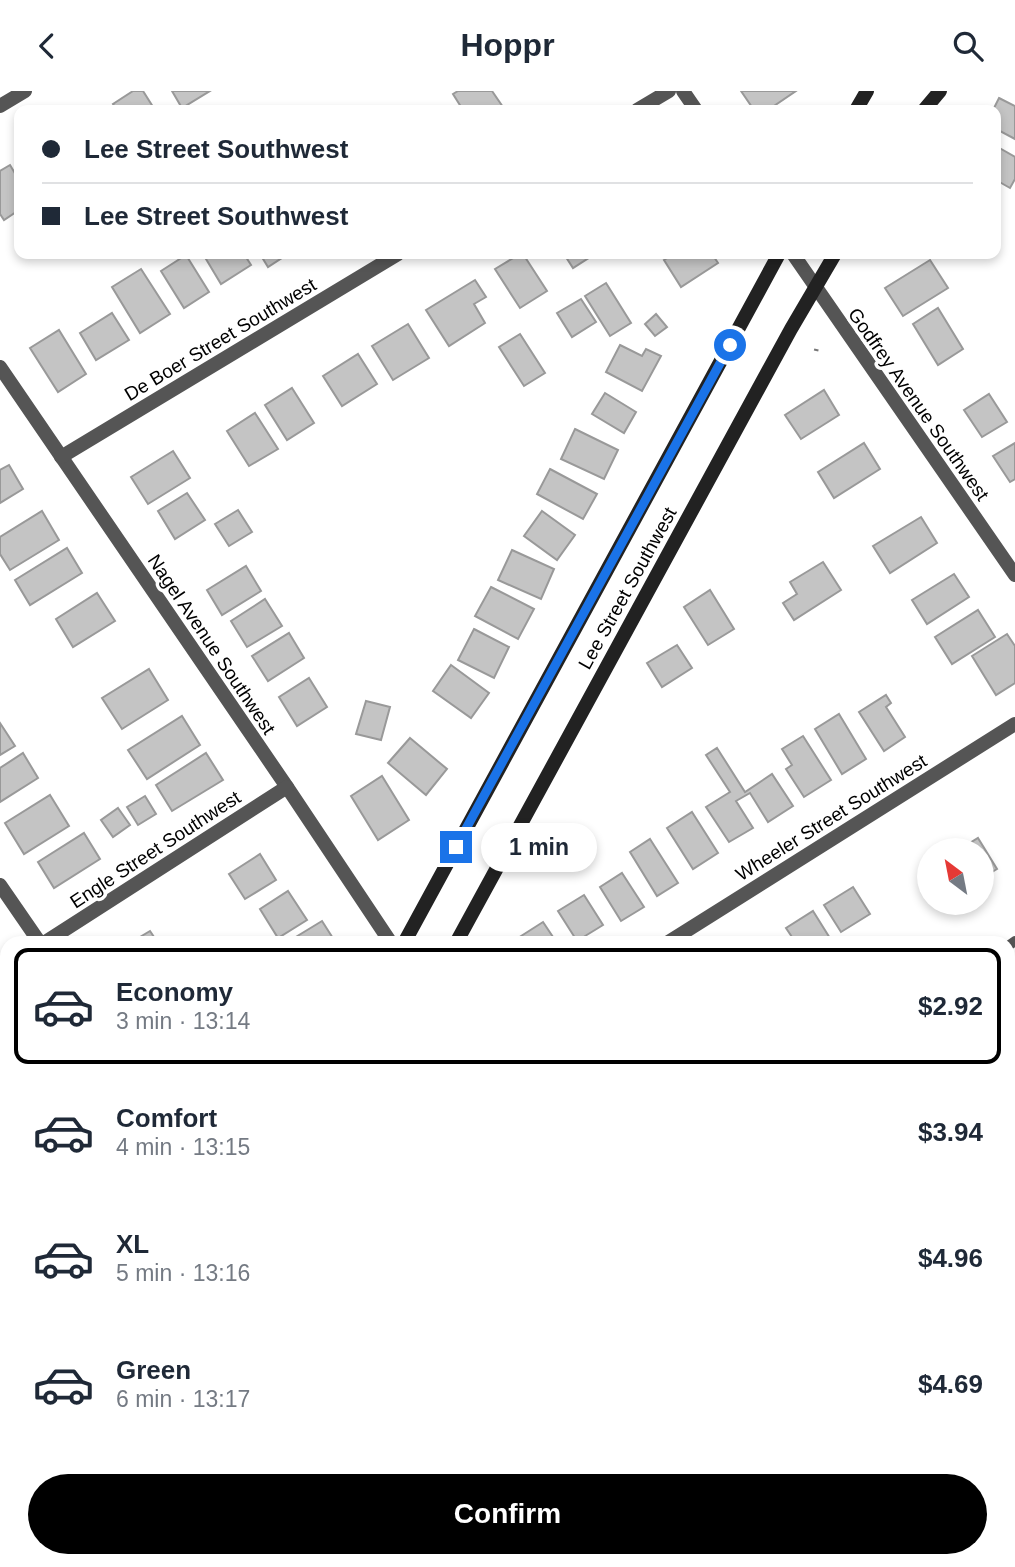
<!DOCTYPE html>
<meta charset="utf-8">
<style>
:root{--surface:#fff;--page:#f6f6f7;--text:#1f2937;--muted:#747a83;--line:#e0e1e3;--accent:#000}
body{margin:0;font-family:Arial,sans-serif;background:var(--page);color:var(--text);height:100vh;display:flex;flex-direction:column;font-size:26px;white-space:nowrap}
*{box-sizing:border-box;margin:0}
p{font-size:23px;color:var(--muted)}
.icon{flex:none;width:38px;height:38px;fill:none;stroke:currentColor;stroke-width:2;stroke-linecap:round;stroke-linejoin:round}
.map{position:relative;flex:1;overflow:hidden}
.details{position:absolute;left:0px;top:845px;width:1015px;height:632px;display:flex;flex-direction:column;background:var(--surface);border-radius:21px 21px 0 0;box-shadow:0 4px 10px #0003}
.details>*{flex:none}
.top-card{position:absolute;left:14px;top:14px;width:987px;height:154px;border-radius:14px;box-shadow:0 4px 10px #0003;display:grid;align-content:center;height:154px;padding:0 28px;background:var(--surface)}
.needle{width:46px;rotate:328deg}
.buttons{position:absolute;left:917px;top:747px;display:grid;gap:14px}
.buttons a{display:grid;place-items:center;width:77px;height:77px;border-radius:50%;background:var(--surface);box-shadow:0 4px 10px #0003;font-size:35px}
.end{position:absolute;width:32px;height:32px;margin:-16px;border:9px solid #1a73e8;background:#fff;box-shadow:0 0 0 4px #fff}
.from{border-radius:50%}
.bubble{position:absolute;height:49px;border-radius:24px;background:var(--surface);box-shadow:0 4px 10px #0003;font-size:23px;font-weight:700;line-height:49px;text-align:center}
.top-card b{display:flex;align-items:center;gap:24px;height:66px;font-size:26px}
.top-card b+b{border-top:2px solid var(--line)}
.top-card i{width:18px;height:18px;background:var(--text)}
ul{padding:12px 0 0;list-style:none}
li{display:flex;align-items:center;gap:21px;height:116px;margin:0 14px 10px;padding:0 14px;border:4px solid transparent;border-radius:14px}
li div{flex:1}
li b{display:block;font-size:26px}
li em{font-style:normal;font-weight:700}
li.selected{border-color:var(--accent)}
li>.icon{width:63px;height:63px;stroke-width:1.5}
.primary-button{display:flex;gap:14px;margin-top:auto;padding:14px 28px}
.primary-button a{flex:1;height:80px;border-radius:42px;background:var(--accent);color:#fff;font-size:28px;font-weight:700;line-height:80px;text-align:center}
header{display:flex;justify-content:space-between;align-items:center;height:91px;padding:0 28px;background:var(--surface);font-size:32px;font-weight:700}
.map>svg:first-child{display:block}
</style>
<header><svg class="icon" aria-label="back" viewBox="0 0 24 24"><path d="M15 5l-7 7 7 7"/></svg>Hoppr<svg class="icon" aria-label="search" viewBox="0 0 24 24"><circle cx="10" cy="10" r="6"/><path d="M15 15l6 6"/></svg></header>
<div class="map">
<svg width="1015" height="1476" viewBox="0 0 1015 1476">
<rect width="100%" height="100%" fill="#fff"/>
<g fill="#c4c4c4" stroke="#999" stroke-width="2">
<path d="M 133,0 L 143,0 L 155,19 L 117,19 L 113,13 Z"/>
<path d="M 172,0 L 210,0 L 182,17 Z"/>
<path d="M 458,0 L 492,0 L 505,19 L 463,19 L 453,3 Z"/>
<path d="M 741,0 L 796,0 L 768,19 L 754,19 Z"/>
<path d="M 999,7 L 1015,15 L 1015,48 L 996,38 L 996,19 L 993,19 Z"/>
<path d="M 996,55 L 1015,66 L 1015,88 L 1010,97 L 996,89 Z"/>
<path d="M 10,74 L 19,89 L 19,119 L 4,129 L 0,123 L 0,80 Z"/>
<path d="M 203,163 L 244,163 L 251,174 L 221,193 Z"/>
<path d="M 260,163 L 288,163 L 268,176 Z"/>
<path d="M 520,163 L 523,163 L 547,200 L 520,217 L 495,178 Z"/>
<path d="M 564,163 L 595,163 L 573,177 Z"/>
<path d="M 674,163 L 712,163 L 718,172 L 681,196 L 664,169 Z"/>
<path d="M 186,164 L 209,201 L 184,217 L 161,180 Z"/>
<path d="M 930,169 L 948,197 L 903,225 L 885,197 Z"/>
<path d="M 141,178 L 170,223 L 140,242 L 112,196 Z"/>
<path d="M 475,189 L 486,206 L 474,213 L 485,232 L 449,255 L 426,219 Z"/>
<path d="M 606,192 L 631,232 L 610,245 L 585,205 Z"/>
<path d="M 581,208 L 596,231 L 572,246 L 557,222 Z"/>
<path d="M 938,217 L 963,258 L 938,274 L 913,233 Z"/>
<path d="M 112,222 L 129,249 L 96,269 L 80,242 Z"/>
<path d="M 656,223 L 667,236 L 655,245 L 645,233 Z"/>
<path d="M 408,233 L 429,267 L 393,289 L 372,255 Z"/>
<path d="M 59,239 L 86,283 L 58,301 L 30,257 Z"/>
<path d="M 520,243 L 545,282 L 524,295 L 499,256 Z"/>
<path d="M 620,254 L 642,265 L 646,258 L 661,265 L 642,300 L 606,281 Z"/>
<path d="M 358,263 L 377,293 L 342,315 L 323,285 Z"/>
<path d="M 292,297 L 314,332 L 287,349 L 265,314 Z"/>
<path d="M 824,299 L 839,324 L 801,348 L 785,324 Z"/>
<path d="M 605,302 L 636,321 L 624,342 L 592,323 Z"/>
<path d="M 989,303 L 1007,331 L 982,346 L 964,319 Z"/>
<path d="M 255,322 L 278,358 L 249,375 L 227,340 Z"/>
<path d="M 575,338 L 618,359 L 604,388 L 561,368 Z"/>
<path d="M 864,352 L 880,378 L 834,407 L 818,381 Z"/>
<path d="M 1015,352 L 1015,388 L 1010,391 L 993,365 Z"/>
<path d="M 173,360 L 190,387 L 148,413 L 131,386 Z"/>
<path d="M 9,374 L 23,398 L 0,412 L 0,379 Z"/>
<path d="M 550,378 L 597,403 L 583,428 L 537,403 Z"/>
<path d="M 187,402 L 205,429 L 175,448 L 158,420 Z"/>
<path d="M 238,419 L 252,441 L 229,455 L 215,433 Z"/>
<path d="M 42,420 L 59,449 L 10,479 L 0,463 L 0,446 Z"/>
<path d="M 542,420 L 575,444 L 557,469 L 524,445 Z"/>
<path d="M 921,426 L 937,452 L 890,482 L 873,455 Z"/>
<path d="M 67,457 L 82,482 L 30,514 L 15,489 Z"/>
<path d="M 512,459 L 554,478 L 541,508 L 498,489 Z"/>
<path d="M 823,471 L 841,499 L 794,529 L 783,512 L 797,503 L 790,491 Z"/>
<path d="M 246,475 L 261,500 L 222,524 L 207,499 Z"/>
<path d="M 954,483 L 969,506 L 927,533 L 912,509 Z"/>
<path d="M 491,496 L 534,518 L 518,548 L 475,525 Z"/>
<path d="M 710,499 L 734,538 L 708,554 L 684,516 Z"/>
<path d="M 97,502 L 115,530 L 73,556 L 56,528 Z"/>
<path d="M 265,508 L 282,535 L 247,556 L 231,530 Z"/>
<path d="M 978,519 L 995,546 L 952,573 L 935,546 Z"/>
<path d="M 474,538 L 509,556 L 494,587 L 458,569 Z"/>
<path d="M 289,542 L 304,567 L 268,590 L 252,565 Z"/>
<path d="M 1007,543 L 1015,555 L 1015,592 L 996,604 L 972,565 Z"/>
<path d="M 677,554 L 692,577 L 662,596 L 647,572 Z"/>
<path d="M 451,574 L 489,602 L 471,627 L 433,600 Z"/>
<path d="M 149,578 L 168,609 L 122,638 L 102,607 Z"/>
<path d="M 309,587 L 327,616 L 297,635 L 279,606 Z"/>
<path d="M 886,604 L 891,612 L 886,616 L 905,646 L 884,660 L 859,621 Z"/>
<path d="M 366,610 L 390,616 L 381,649 L 356,643 Z"/>
<path d="M 839,623 L 866,668 L 842,683 L 815,638 Z"/>
<path d="M 182,625 L 200,654 L 147,688 L 128,659 Z"/>
<path d="M 0,632 L 15,655 L 0,664 Z"/>
<path d="M 803,645 L 831,689 L 804,706 L 786,678 L 792,674 L 782,658 Z"/>
<path d="M 410,647 L 447,678 L 426,704 L 388,672 Z"/>
<path d="M 717,657 L 745,701 L 772,683 L 793,715 L 768,731 L 750,702 L 736,710 L 753,737 L 729,751 L 706,716 L 730,701 L 706,664 Z"/>
<path d="M 23,662 L 38,687 L 0,711 L 0,677 Z"/>
<path d="M 206,662 L 223,689 L 172,720 L 156,694 Z"/>
<path d="M 382,685 L 409,729 L 378,749 L 351,705 Z"/>
<path d="M 50,704 L 69,735 L 24,763 L 5,732 Z"/>
<path d="M 145,705 L 156,723 L 138,734 L 127,716 Z"/>
<path d="M 118,717 L 130,734 L 113,746 L 101,729 Z"/>
<path d="M 692,721 L 718,762 L 693,778 L 667,737 Z"/>
<path d="M 84,742 L 100,768 L 54,797 L 38,771 Z"/>
<path d="M 978,747 L 997,778 L 982,787 L 982,760 L 957,760 Z"/>
<path d="M 650,748 L 678,792 L 657,805 L 630,761 Z"/>
<path d="M 260,763 L 276,789 L 245,808 L 229,783 Z"/>
<path d="M 622,782 L 644,816 L 621,830 L 600,796 Z"/>
<path d="M 853,796 L 870,823 L 841,841 L 824,814 Z"/>
<path d="M 288,800 L 307,829 L 278,847 L 260,818 Z"/>
<path d="M 584,804 L 603,834 L 577,850 L 558,820 Z"/>
<path d="M 813,820 L 833,852 L 796,852 L 786,837 Z"/>
<path d="M 322,830 L 336,852 L 286,852 Z"/>
<path d="M 543,831 L 557,852 L 521,852 L 518,847 Z"/>
<path d="M 150,840 L 158,852 L 130,852 Z"/>
<path d="M 7,918 L 7,959 L 0,964 L 0,922 Z"/>
<path d="M 1015,968 L 1015,1010 L 1008,999 L 1008,972 Z"/>
<path d="M 1015,1119 L 1015,1166 L 1008,1154 L 1008,1124 Z"/>
<path d="M 7,1163 L 7,1202 L 0,1206 L 0,1168 Z"/>
<path d="M 1015,1365 L 1015,1410 L 1008,1399 L 1008,1369 Z"/>
<path d="M 0,1421 L 7,1425 L 7,1470 L 17,1470 L 14,1476 L 0,1476 Z"/>
<path d="M 493,1470 L 530,1470 L 533,1476 L 496,1476 Z"/>
<path d="M 873,1470 L 900,1470 L 904,1476 L 863,1476 Z"/>
</g>
<g fill="none" stroke-linecap="round" stroke-linejoin="round">
<path stroke="#777" stroke-width="4.5" stroke-dasharray="2 3.5" stroke-linecap="butt" d="M 816,260 L 817,256"/>
<path stroke="#555" stroke-width="10" d="M 1008,855 L 1015,850"/>
<g stroke="#555" stroke-width="14">
<path d="M 683,0 L 696,19"/>
<path d="M 0,15 L 25,0"/>
<path d="M 637,19 L 669,0"/>
<path d="M 793,163 L 1015,484"/>
<path d="M 0,276 L 287,696 L 391,852"/>
<path d="M 61,366 L 398,163"/>
<path d="M 0,794 L 40,852"/>
<path d="M 44,852 L 287,696"/>
<path d="M 667,852 L 1015,633"/>
<path d="M 0,880 L 7,876"/>
<path d="M 1008,1076 L 1015,1071"/>
<path d="M 0,1314 L 7,1324"/>
<path d="M 837,1470 L 841,1476"/>
<path d="M 354,1476 L 364,1470"/>
</g>
<g stroke="#222" stroke-width="14">
<path d="M 856,19 L 867,0"/>
<path d="M 924,19 L 940,0"/>
<path d="M 404,852 L 779,163"/>
<path d="M 456,852 L 791,238 L 835,163"/>
<path d="M 174,1470 L 178,1476"/>
<path d="M 201,1470 L 205,1476"/>
</g>
</g>
<g fill="none" stroke-linecap="round" stroke-linejoin="round">
<path stroke="#1a73e8" stroke-width="9" d="M 456,756 L 730,254"/>
</g>
<g text-anchor="middle" stroke-width="7" stroke-linejoin="round" paint-order="stroke">
<g font-size="19" fill="#000" stroke="#fff">
<text transform="translate(220 248) rotate(-31)" y="7">De Boer Street Southwest</text>
<text transform="translate(919 313) rotate(55)" y="7">Godfrey Avenue Southwest</text>
<text transform="translate(627 497) rotate(-61)" y="7">Lee Street Southwest</text>
<text transform="translate(212 553) rotate(56)" y="7">Nagel Avenue Southwest</text>
<text transform="translate(831 726) rotate(-32)" y="7">Wheeler Street Southwest</text>
<text transform="translate(155 758) rotate(-33)" y="7">Engle Street Southwest</text>
</g>
</g>
</svg>
<div class="buttons">
<a><svg class="needle" viewBox="-14 -14 28 28"><path d="M0-13l5 13h-10z" fill="#e53935"/><path d="M0 13l5-13h-10z" fill="#747a83"/></svg></a>
</div>
<i class="end from" style="left:730px;top:254px"></i>
<i class="end" style="left:456px;top:756px"></i>
<div class="bubble" style="left:481px;top:732px;width:116px">1 min</div>
<div class="top-card">
<b><i class="from"></i>Lee Street Southwest</b>
<b><i></i>Lee Street Southwest</b>
</div>
<section class="details">
<ul>
<li class="selected"><svg class="icon" aria-label="car" viewBox="0 0 24 24"><path d="M5 17H2v-5l4-1 3-4h7l3 4 3 1v5h-3M9 17h6M6 11h13"/><circle cx="7" cy="17" r="2"/><circle cx="17" cy="17" r="2"/></svg><div><b>Economy</b><p>3 min · 13:14</p></div><em>$2.92</em></li>
<li><svg class="icon" aria-label="car" viewBox="0 0 24 24"><path d="M5 17H2v-5l4-1 3-4h7l3 4 3 1v5h-3M9 17h6M6 11h13"/><circle cx="7" cy="17" r="2"/><circle cx="17" cy="17" r="2"/></svg><div><b>Comfort</b><p>4 min · 13:15</p></div><em>$3.94</em></li>
<li><svg class="icon" aria-label="car" viewBox="0 0 24 24"><path d="M5 17H2v-5l4-1 3-4h7l3 4 3 1v5h-3M9 17h6M6 11h13"/><circle cx="7" cy="17" r="2"/><circle cx="17" cy="17" r="2"/></svg><div><b>XL</b><p>5 min · 13:16</p></div><em>$4.96</em></li>
<li><svg class="icon" aria-label="car" viewBox="0 0 24 24"><path d="M5 17H2v-5l4-1 3-4h7l3 4 3 1v5h-3M9 17h6M6 11h13"/><circle cx="7" cy="17" r="2"/><circle cx="17" cy="17" r="2"/></svg><div><b>Green</b><p>6 min · 13:17</p></div><em>$4.69</em></li>
</ul>
<div class="primary-button"><a>Confirm</a></div>
</section>
</div>
